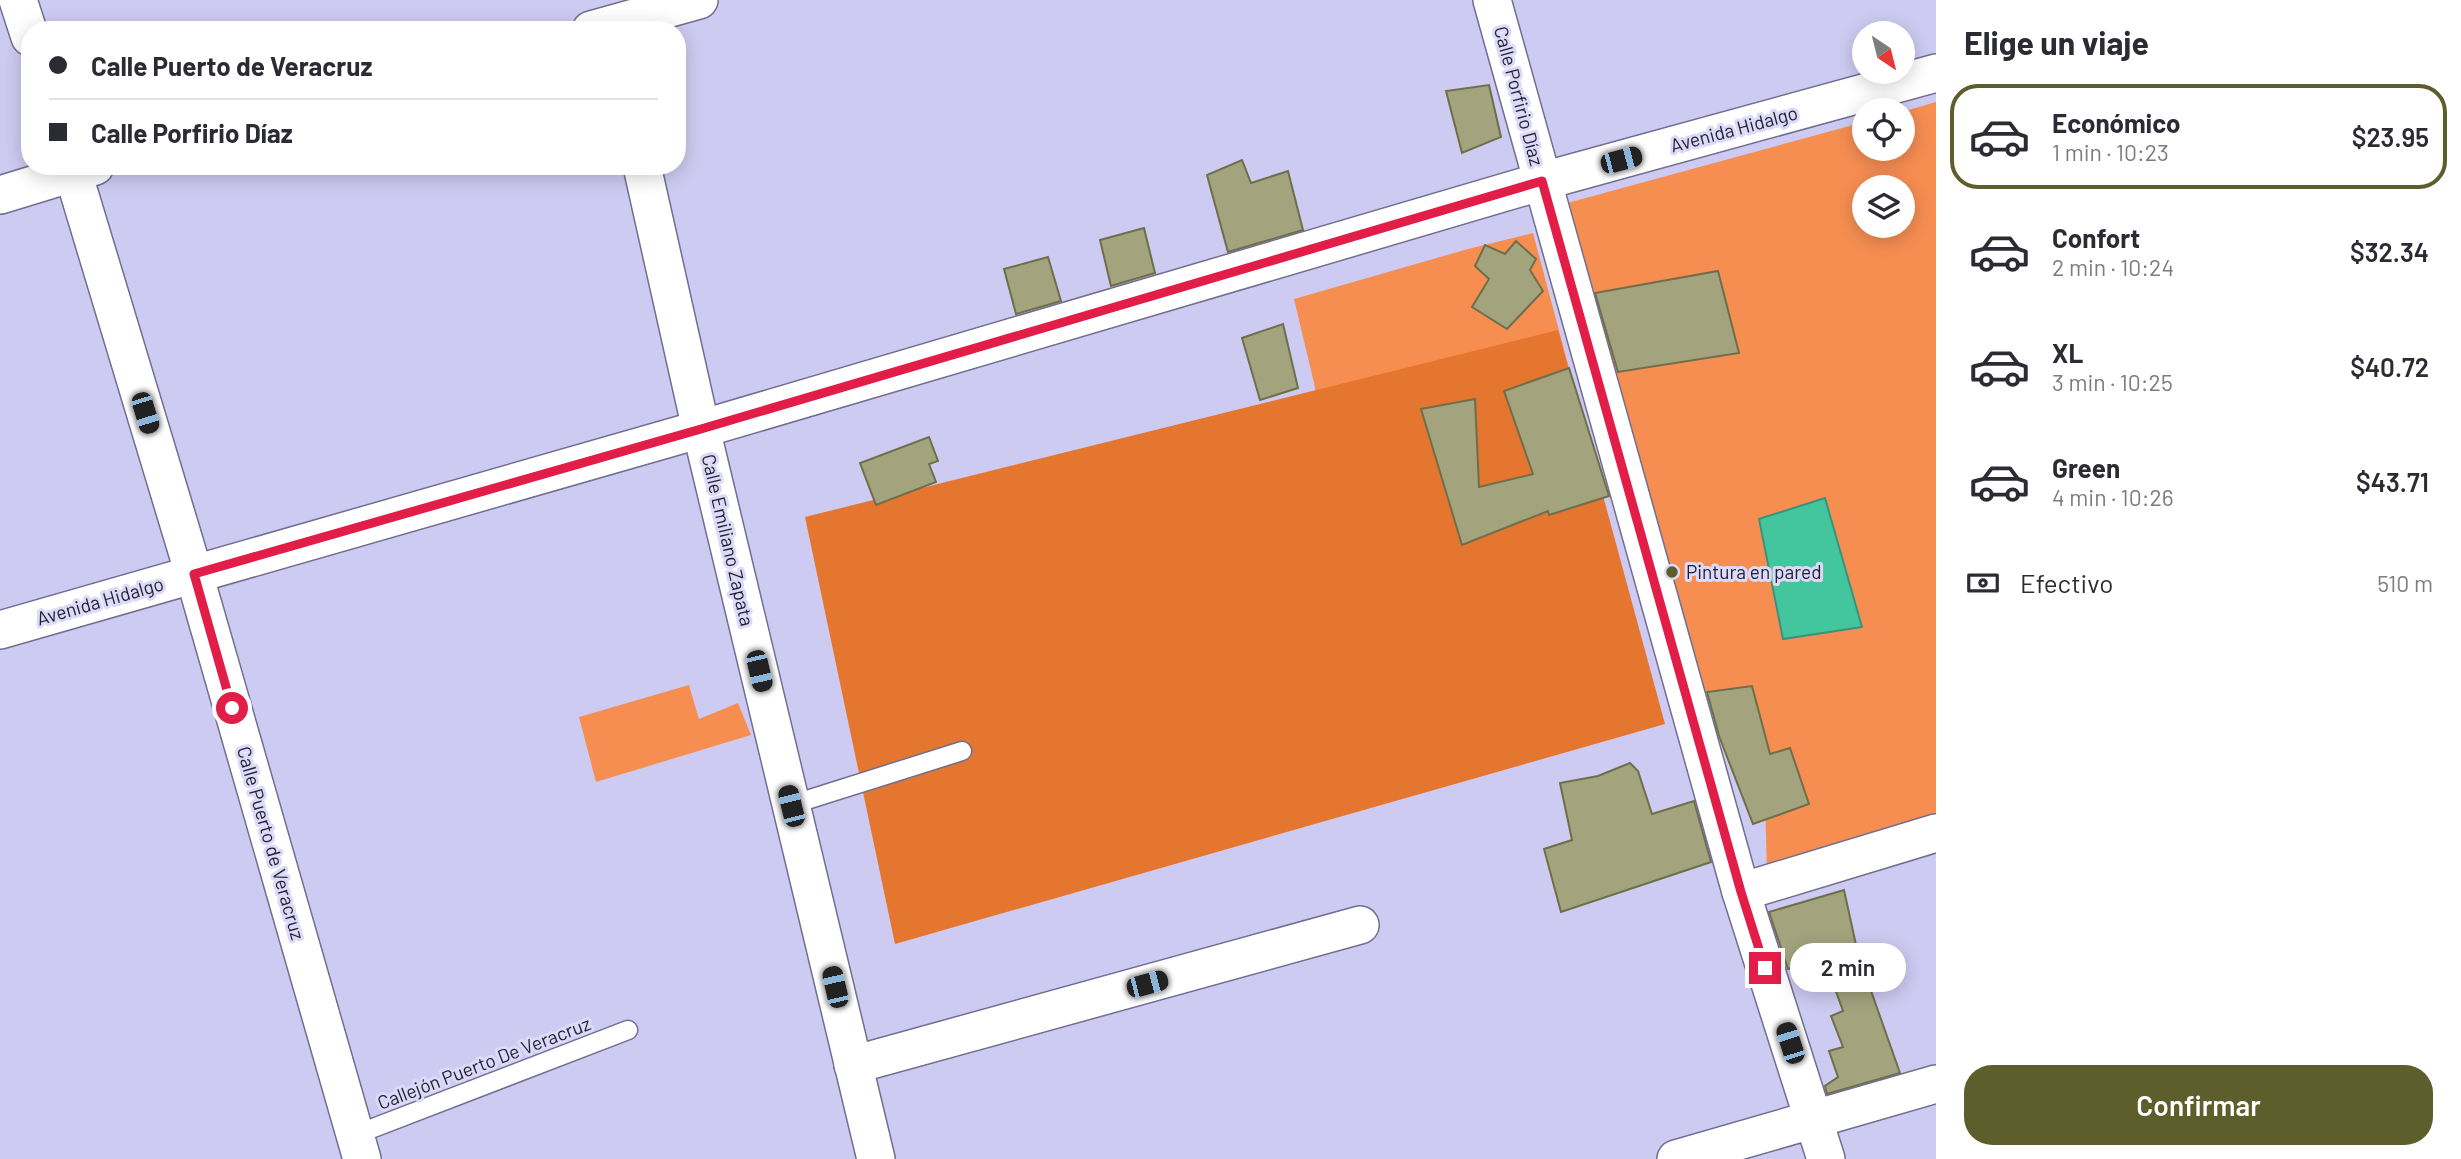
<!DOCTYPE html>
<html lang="es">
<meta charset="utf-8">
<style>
:root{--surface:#fff;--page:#f2f2f3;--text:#2b2b33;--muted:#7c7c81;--line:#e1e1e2;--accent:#5d5e2b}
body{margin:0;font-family:Barlow,sans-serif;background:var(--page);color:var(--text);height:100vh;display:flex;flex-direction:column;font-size:26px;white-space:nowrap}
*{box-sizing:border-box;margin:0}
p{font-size:23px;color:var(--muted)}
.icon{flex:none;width:38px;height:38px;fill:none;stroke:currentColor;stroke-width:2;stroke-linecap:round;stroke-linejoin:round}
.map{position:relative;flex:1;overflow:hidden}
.panel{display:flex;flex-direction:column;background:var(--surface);width:525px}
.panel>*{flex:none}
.guide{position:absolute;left:21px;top:21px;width:665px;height:154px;border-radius:28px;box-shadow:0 4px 18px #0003;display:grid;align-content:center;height:154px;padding:0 28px;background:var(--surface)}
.needle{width:46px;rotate:145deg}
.fabs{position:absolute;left:1852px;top:21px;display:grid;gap:14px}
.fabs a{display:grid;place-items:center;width:63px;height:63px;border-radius:50%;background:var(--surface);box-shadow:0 4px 18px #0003;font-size:35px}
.end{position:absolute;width:32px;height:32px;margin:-16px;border:9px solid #e11d48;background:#fff;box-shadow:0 0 0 4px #fff}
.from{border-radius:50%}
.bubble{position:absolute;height:49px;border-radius:24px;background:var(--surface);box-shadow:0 4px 18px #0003;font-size:23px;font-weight:600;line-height:49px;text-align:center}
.car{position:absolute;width:21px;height:42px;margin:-21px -10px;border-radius:9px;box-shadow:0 0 5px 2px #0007;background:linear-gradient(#222 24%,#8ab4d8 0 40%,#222 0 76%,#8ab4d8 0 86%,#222 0)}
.guide b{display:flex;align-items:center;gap:24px;height:66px;font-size:26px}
.guide b+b{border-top:2px solid var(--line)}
.guide i{width:18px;height:18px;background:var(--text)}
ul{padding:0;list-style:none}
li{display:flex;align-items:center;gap:21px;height:105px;margin:0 14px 10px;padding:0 14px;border:4px solid transparent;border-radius:28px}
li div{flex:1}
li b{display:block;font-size:26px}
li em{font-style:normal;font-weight:600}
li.selected{border-color:var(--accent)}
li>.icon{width:63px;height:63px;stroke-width:1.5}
h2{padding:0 28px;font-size:32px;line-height:84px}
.pay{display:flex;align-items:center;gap:18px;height:77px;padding:0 28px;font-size:26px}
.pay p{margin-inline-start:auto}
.action{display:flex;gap:14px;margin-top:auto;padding:14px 28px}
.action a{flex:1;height:80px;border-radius:28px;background:var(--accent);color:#fff;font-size:28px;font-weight:600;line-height:80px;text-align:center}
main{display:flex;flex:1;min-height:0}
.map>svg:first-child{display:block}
</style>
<main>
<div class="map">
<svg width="1936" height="1159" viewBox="0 0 1936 1159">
<rect width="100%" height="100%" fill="#cecbf2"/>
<g fill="#f68e52" fill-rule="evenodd">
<path d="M 1936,102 L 1936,833 L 1767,871 L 1763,727 L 1752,687 L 1703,692 L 1672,572 L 1654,535 L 1560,205 L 1864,122 L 1864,149 L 1902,149 L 1902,112 ZM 1864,187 L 1902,187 L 1902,226 L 1864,226 Z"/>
<path d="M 1533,233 L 1569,368 L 1351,588 L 1314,383 L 1294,299 L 1468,249 Z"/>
<path d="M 689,685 L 699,719 L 738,703 L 751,735 L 596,782 L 579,717 Z"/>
</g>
<path fill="#e57630" d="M 1558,330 L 1665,724 L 895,944 L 805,517 Z"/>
<path fill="#43c59e" stroke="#38937c" stroke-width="2" d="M 1825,498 L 1862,627 L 1783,639 L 1759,519 Z"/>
<g fill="#a3a47e" stroke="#6e6f4a" stroke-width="2">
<path d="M 1489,85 L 1501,137 L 1462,153 L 1446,91 Z"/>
<path d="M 1242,160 L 1251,183 L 1288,171 L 1303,230 L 1228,252 L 1207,175 Z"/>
<path d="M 1144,228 L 1155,273 L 1111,286 L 1100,240 Z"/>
<path d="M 1516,241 L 1536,259 L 1530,270 L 1543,291 L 1507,329 L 1472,307 L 1489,279 L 1475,266 L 1485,245 L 1505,254 Z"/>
<path d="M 1048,257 L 1061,301 L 1016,314 L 1004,269 Z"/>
<path d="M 1718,271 L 1739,353 L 1618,372 L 1595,293 Z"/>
<path d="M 1283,324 L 1298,388 L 1260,400 L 1242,338 Z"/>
<path d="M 1569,368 L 1609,496 L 1549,515 L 1548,511 L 1462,545 L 1421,409 L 1475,399 L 1479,487 L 1533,474 L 1504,391 Z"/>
<path d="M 929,437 L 938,461 L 929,464 L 936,482 L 876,505 L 860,463 Z"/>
<path d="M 1752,686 L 1770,754 L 1790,748 L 1809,804 L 1753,824 L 1719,736 L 1707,692 Z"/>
<path d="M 1630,763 L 1638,771 L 1652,814 L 1694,801 L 1711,862 L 1561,912 L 1544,849 L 1572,840 L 1560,783 L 1598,776 Z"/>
<path d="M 1844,890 L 1858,954 L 1900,1073 L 1827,1094 L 1825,1086 L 1838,1077 L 1829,1051 L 1843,1047 L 1831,1016 L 1843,1011 L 1825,961 L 1788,969 L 1769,912 Z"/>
</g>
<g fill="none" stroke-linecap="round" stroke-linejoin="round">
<g stroke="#726e91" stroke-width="21">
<g id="lane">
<path d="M 791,805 L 962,751"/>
<path d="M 355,1135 L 628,1030"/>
</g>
</g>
<g stroke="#726e91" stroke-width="40">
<g id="street">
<path d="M 18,0 L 30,37"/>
<path d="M 1492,0 L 1741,892 L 1826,1159"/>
<path d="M 591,30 L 699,0"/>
<path d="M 71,166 L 194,574 L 362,1159"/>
<path d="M 642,166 L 701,429 L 876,1159"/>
<path d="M 0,195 L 95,166"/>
<path d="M 0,630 L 701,429 L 1543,181 L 1936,73"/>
<path d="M 1741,892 L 1936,833"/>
<path d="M 853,1065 L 1360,925"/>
<path d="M 1676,1159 L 1936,1084"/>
</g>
</g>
<use href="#lane" stroke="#fff" stroke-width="18"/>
<use href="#street" stroke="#fff" stroke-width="37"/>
</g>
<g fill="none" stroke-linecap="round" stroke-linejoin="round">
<path stroke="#e11d48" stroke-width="9" d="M 232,708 L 194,574 L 701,429 L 1542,181 L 1741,892 L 1765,968"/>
</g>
<circle fill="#5d5e2b" stroke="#dcd9f9" stroke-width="2.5" cx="1672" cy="572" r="7"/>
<g text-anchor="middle" stroke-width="6" stroke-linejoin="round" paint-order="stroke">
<g font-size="19" fill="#201f2d" stroke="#dcd9f9">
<text transform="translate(1519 96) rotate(75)" y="7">Calle Porfirio Díaz</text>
<text transform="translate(1734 129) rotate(-15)" y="7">Avenida Hidalgo</text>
<text transform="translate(728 540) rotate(77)" y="7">Calle Emiliano Zapata</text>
<text transform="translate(100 601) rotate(-16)" y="7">Avenida Hidalgo</text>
<text transform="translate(271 843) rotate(74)" y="7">Calle Puerto de Veracruz</text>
<text transform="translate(484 1063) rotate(-21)" y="7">Callejón Puerto De Veracruz</text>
</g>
<g font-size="19" fill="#201f2d" stroke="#dcd9f9" text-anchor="start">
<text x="1686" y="579">Pintura en pared</text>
</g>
</g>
</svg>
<div class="fabs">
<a><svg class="needle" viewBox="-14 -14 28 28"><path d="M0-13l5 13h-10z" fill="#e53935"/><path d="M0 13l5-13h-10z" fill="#7c7c81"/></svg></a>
<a><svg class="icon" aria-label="locate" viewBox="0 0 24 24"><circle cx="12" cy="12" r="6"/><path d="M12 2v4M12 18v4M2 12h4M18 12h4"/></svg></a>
<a><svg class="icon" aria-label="layers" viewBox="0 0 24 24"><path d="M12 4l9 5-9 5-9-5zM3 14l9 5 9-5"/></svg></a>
</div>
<i class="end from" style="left:232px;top:708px"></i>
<i class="end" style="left:1765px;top:968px"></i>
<div class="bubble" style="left:1790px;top:943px;width:116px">2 min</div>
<i class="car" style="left:1621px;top:160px;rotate:75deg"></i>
<i class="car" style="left:145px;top:413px;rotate:163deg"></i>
<i class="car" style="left:759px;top:671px;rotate:167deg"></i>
<i class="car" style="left:791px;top:806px;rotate:346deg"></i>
<i class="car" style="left:1147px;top:984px;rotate:75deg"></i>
<i class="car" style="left:835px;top:987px;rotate:347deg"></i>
<i class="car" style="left:1790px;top:1043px;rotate:342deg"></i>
<div class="guide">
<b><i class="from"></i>Calle Puerto de Veracruz</b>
<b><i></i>Calle Porfirio Díaz</b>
</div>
</div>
<section class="panel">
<h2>Elige un viaje</h2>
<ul>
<li class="selected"><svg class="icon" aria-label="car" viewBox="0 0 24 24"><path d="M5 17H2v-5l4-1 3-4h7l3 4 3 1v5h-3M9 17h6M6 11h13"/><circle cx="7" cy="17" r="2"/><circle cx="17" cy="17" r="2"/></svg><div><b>Económico</b><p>1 min · 10:23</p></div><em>$23.95</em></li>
<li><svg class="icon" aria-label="car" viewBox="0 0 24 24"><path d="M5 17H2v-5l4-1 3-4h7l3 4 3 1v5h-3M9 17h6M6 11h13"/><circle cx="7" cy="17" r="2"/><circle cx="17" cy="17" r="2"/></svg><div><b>Confort</b><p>2 min · 10:24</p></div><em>$32.34</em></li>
<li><svg class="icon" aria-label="car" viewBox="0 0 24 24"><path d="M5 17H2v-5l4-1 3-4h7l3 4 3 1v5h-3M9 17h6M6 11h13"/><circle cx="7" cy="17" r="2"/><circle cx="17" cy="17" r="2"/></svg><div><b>XL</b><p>3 min · 10:25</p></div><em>$40.72</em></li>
<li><svg class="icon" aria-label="car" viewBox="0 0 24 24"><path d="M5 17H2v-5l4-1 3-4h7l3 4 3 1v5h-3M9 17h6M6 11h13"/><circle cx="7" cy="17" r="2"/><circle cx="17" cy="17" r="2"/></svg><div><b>Green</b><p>4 min · 10:26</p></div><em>$43.71</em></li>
</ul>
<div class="pay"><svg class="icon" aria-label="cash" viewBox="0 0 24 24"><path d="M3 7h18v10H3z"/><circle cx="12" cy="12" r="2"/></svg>Efectivo<p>510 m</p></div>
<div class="action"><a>Confirmar</a></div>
</section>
</main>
